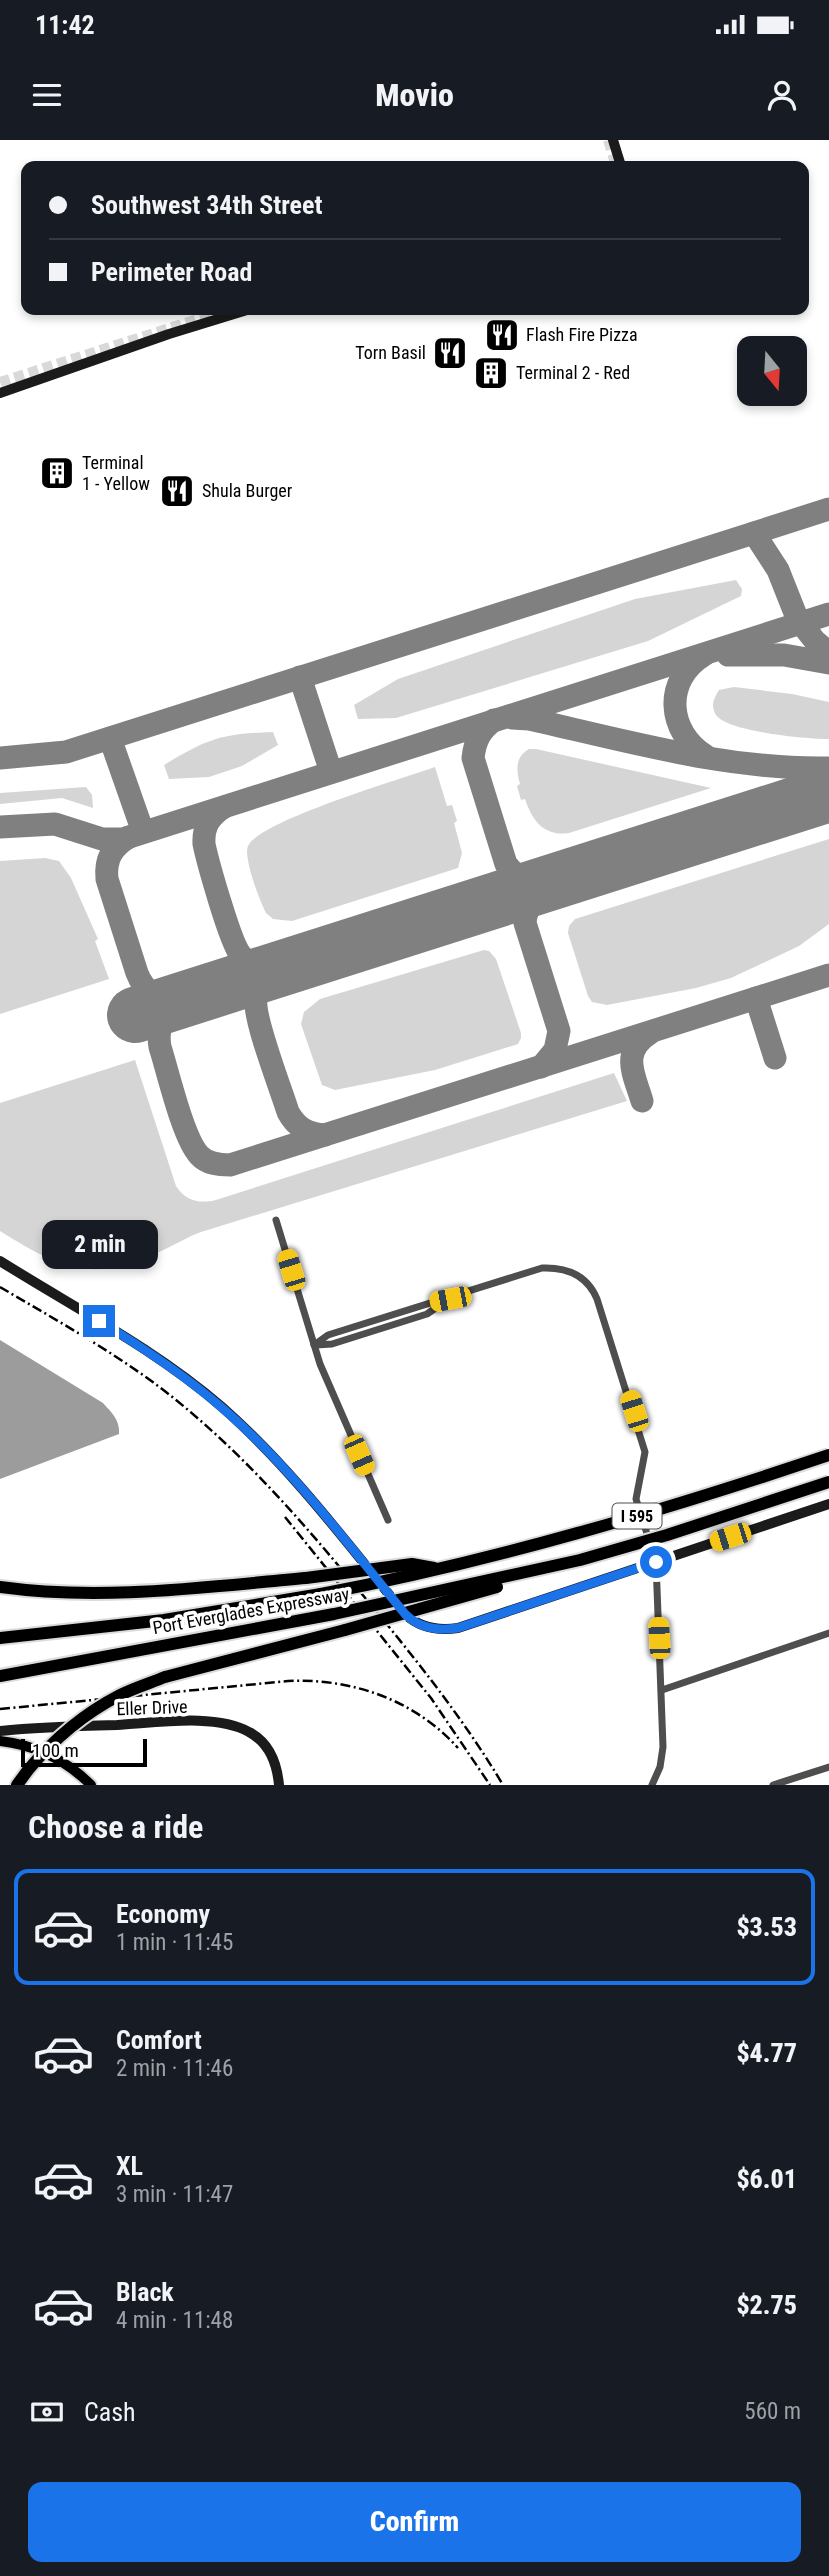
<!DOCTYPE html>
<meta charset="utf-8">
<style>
:root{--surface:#171b24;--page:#20242c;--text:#f1f3f6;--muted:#9ea1a6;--line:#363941;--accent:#1a73e8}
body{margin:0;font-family:"Roboto Condensed",sans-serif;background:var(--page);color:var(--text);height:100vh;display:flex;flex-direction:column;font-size:26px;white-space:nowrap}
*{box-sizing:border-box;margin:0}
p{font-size:23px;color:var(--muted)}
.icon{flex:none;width:38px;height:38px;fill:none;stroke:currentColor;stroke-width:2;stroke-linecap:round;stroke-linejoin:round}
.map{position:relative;height:1645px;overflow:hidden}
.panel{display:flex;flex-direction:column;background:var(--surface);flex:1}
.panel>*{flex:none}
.banner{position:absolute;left:21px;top:21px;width:788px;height:154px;border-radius:14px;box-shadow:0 4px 10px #0003;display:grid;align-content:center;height:154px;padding:0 28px;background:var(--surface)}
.needle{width:46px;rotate:162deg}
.tools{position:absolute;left:737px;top:196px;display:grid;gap:14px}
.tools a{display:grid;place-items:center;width:70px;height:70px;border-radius:14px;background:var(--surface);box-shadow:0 4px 10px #0003;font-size:35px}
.scale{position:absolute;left:21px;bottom:18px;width:126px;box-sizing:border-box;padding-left:7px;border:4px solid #000;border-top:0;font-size:19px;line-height:24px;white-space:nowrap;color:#000;-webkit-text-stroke:5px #fff;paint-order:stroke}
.end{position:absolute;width:32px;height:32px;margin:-16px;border:9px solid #1a73e8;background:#fff;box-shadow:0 0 0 4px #fff}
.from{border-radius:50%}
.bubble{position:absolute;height:49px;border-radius:14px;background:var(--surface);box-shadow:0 4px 10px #0003;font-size:23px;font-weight:800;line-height:49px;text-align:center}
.car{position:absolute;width:21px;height:42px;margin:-21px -10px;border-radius:9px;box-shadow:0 0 5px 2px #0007;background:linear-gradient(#f5c518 24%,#345 0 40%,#f5c518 0 76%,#345 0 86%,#f5c518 0)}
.banner b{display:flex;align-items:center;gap:24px;height:66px;font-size:26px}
.banner b+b{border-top:2px solid var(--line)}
.banner i{width:18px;height:18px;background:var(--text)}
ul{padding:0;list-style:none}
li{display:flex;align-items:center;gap:21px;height:116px;margin:0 14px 10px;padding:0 14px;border:4px solid transparent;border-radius:14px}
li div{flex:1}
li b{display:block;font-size:26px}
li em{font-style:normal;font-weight:800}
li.current{border-color:var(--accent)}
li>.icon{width:63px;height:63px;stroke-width:1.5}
h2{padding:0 28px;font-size:32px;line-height:84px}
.pay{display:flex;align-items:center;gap:18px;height:77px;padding:0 28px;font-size:26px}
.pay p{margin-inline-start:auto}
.action{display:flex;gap:14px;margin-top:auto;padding:14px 28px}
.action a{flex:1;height:80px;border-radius:14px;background:var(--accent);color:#fff;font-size:28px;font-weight:800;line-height:80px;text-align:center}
.status{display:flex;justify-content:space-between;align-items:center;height:49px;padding:0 35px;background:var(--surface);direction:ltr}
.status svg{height:19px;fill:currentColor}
header{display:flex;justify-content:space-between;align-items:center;height:91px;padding:0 28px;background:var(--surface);font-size:32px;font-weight:800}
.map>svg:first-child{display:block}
</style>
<div class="status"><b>11:42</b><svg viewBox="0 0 49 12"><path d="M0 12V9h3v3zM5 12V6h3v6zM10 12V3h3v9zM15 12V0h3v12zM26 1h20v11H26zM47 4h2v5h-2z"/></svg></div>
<header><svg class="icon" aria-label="menu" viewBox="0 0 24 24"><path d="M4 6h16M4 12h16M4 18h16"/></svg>Movio<svg class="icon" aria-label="person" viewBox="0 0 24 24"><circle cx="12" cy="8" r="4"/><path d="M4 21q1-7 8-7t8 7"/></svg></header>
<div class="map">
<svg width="829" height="1645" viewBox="0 0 829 1645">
<rect width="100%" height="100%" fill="#fff"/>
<g fill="#d5d5d5">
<path d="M 736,440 L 742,449 L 741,456 L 648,501 L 396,578 L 358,579 L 354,565 L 398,539 L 635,459 Z"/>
<path d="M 734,547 L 792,554 L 829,562 L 829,599 C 807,599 728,592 716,575 C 710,565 714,558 719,550 Z"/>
<path d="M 273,592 L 278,605 L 242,626 L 209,637 L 169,639 L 164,625 C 209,598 221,594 273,592 Z"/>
<path d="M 529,609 L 536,609 L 711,648 L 569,693 C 544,697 532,680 525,659 L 521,660 L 517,646 L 520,644 C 516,630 515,617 529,609 Z"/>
<path d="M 435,627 L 447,666 L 452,665 L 457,681 L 454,683 L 462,713 L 458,728 L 292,781 L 273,779 L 266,773 C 260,761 243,718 248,706 C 259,681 404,638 435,627 Z"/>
<path d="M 86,647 L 92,655 L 93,668 L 62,658 L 0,664 L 0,653 Z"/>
<path d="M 829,699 L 829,784 L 799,806 L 731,838 L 696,848 L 607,865 L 592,862 L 588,856 L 568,793 L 569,786 L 575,779 Z"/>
<path d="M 45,718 L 59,721 L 71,738 L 98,799 L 95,801 L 109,839 L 0,874 L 0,721 Z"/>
<path d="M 484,810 L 489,811 L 496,819 L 521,893 L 521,898 L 518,904 L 435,930 L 335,950 L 322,945 L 301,884 L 304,872 L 320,859 Z"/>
<path d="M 135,920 L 176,1046 C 185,1061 200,1064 216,1060 L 614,933 L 627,961 L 201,1092 C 185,1098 173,1106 157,1113 C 90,1144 58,1127 0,1091 L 0,963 Z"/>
</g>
<path fill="#9c9c9c" d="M 0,1200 L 103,1263 C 112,1273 120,1280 119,1294 L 0,1339 Z"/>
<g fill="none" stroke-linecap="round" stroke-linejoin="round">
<g stroke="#808080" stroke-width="23">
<path d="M 754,393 L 778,430 L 797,478 L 815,501 L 829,513"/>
<path d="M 704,515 C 663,540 667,592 706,616"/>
<path d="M 728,515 L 784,515 L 829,523"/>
<path d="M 300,537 L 331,632"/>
<path d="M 512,578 L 529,579 C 628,601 727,630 829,628"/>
<path d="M 494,580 C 480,591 475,600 473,618 L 506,724 C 521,744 537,744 560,740"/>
<path d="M 110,598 L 143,692"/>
<path d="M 0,618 L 66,612 L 829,369"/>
<path d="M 224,667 C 210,676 203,686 204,704 C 208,723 230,801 240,814 C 249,827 264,830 279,829"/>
<path d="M 0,687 L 55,684 L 102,699 L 123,699 L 829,474"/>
<path d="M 129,697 C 112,707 105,719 107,739 L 137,833 C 145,854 161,861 183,859"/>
<path d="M 279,829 C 269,837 259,846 256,859 C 253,878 281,949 288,972 C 296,987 307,994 325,995"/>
<path d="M 756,858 L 775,918"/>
<path d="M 183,859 C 166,872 156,885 160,907 C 168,932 183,998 199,1015 C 207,1024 219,1025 230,1025 L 829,835"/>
<path d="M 541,927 L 555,910 L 559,891 L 525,783 C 527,761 539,751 557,741"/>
<path d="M 642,961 C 634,934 620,912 650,893"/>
</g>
<path stroke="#808080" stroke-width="56" d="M 135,875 L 829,654"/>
<g stroke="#d9d9d9" stroke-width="10" stroke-dasharray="10 5" stroke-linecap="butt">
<path d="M 608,0 L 616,26"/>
<path d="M 0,242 L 226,170"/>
</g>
<g stroke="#dbdbdb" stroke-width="14">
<path id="primary" d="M 0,1601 C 35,1605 66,1620 91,1645"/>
</g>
<g stroke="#dbdbdb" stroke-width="16">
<g id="highway">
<path d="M 0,1447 C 101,1461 204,1447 306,1438"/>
<path d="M 0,1498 L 164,1480 L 321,1454"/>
<path d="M 0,1536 L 334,1474"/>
<path d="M 165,1537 L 345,1490"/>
<path d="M 17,1645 L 28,1630"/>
</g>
</g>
<g stroke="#4e4e4e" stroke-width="7">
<path d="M 276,1080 L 320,1224 L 388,1380"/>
<path d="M 314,1205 L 328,1195 L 542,1128 C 567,1127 587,1135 597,1159 L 645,1312 L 636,1359 L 656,1422 L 663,1607 L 660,1627 L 652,1645"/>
<path d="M 316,1205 L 332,1204 L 427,1174 L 446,1161"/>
<path d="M 662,1550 L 829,1493"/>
<path d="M 773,1645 L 829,1627"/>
</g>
<g stroke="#1b1b1b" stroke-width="10">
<path d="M 613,0 L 621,26"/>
<path d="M 0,253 L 169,194 L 247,170"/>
<path d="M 0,1121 C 75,1168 155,1209 222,1267 C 291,1328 347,1403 405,1474 C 420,1488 438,1491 458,1488 L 829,1364"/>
<path d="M 0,1591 C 39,1587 78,1586 117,1585 C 155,1583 216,1573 249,1592 C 270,1603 277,1623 279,1645"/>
</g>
<use href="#primary" stroke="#000" stroke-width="10"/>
<use href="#highway" stroke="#000" stroke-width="12"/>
<g stroke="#000" stroke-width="2.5" stroke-dasharray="10 3.5 2 3.5" stroke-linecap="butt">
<path d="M 0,1147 C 56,1180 114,1212 166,1252 C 245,1314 308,1388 371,1465 C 418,1522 465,1581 503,1645"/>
<path d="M 285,1377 L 431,1558 L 490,1645"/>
<path d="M 0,1569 L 288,1541 C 352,1538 415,1560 458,1608"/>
</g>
<g stroke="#dbdbdb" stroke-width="16" stroke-linecap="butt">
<g id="highway-bridge">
<path d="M 306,1438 L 412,1424 L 434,1428"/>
<path d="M 321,1454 C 494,1421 662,1371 829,1315"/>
<path d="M 334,1474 L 580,1420 L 667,1395 L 829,1342"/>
<path d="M 345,1490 L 497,1447"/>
<path d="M 28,1630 C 53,1600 85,1573 120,1555 C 134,1548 150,1543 165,1537"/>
</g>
</g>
<use href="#highway-bridge" stroke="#000" stroke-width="12"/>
</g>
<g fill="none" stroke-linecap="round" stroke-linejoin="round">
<path stroke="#1a73e8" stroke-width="9" d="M 99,1181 C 142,1207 183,1234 221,1267 C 291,1327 347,1403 405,1474 C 420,1489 438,1491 458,1488 L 656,1422"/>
</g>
<defs>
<g id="restaurant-square" transform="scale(1.75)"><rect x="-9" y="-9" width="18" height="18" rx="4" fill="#000" stroke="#fff"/><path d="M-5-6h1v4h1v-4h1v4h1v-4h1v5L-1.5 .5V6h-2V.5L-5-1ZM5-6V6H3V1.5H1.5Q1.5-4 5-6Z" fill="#fff"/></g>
<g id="building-square" transform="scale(1.75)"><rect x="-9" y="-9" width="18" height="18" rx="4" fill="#000" stroke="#fff"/><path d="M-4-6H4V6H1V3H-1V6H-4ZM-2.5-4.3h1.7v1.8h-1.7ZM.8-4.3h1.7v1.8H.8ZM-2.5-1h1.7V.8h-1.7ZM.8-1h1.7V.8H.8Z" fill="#fff"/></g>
</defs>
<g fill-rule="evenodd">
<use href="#restaurant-square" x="502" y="195"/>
<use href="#restaurant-square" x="450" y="213"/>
<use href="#building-square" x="491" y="233"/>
<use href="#building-square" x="57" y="333"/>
<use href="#restaurant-square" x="177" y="351"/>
</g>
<g text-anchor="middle" stroke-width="7" stroke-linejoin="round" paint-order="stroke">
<rect fill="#fff" stroke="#4c4c4c" stroke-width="2" x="612.5" y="1363.5" width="49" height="25" rx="5"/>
<g font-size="16" font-weight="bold" fill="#000">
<text x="637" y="1382">I 595</text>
</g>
<g font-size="18" fill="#000" stroke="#fff" text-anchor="start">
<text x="526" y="201">Flash Fire Pizza</text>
<text x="426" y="219" text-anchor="end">Torn Basil</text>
<text x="516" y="239">Terminal 2 - Red</text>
<text x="82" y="329">Terminal<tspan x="82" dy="21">1 - Yellow</tspan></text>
<text x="202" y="357">Shula Burger</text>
</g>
<g font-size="18" fill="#000" stroke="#fff">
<text transform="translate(251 1471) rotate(-10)" y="6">Port Everglades Expressway</text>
<text transform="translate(152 1568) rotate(-2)" y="6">Eller Drive</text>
</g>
</g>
</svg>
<div class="tools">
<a><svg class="needle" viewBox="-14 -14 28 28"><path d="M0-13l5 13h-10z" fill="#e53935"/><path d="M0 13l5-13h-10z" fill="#9ea1a6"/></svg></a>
</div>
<div class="scale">100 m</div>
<i class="end from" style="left:656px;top:1422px"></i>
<i class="end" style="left:99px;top:1181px"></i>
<div class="bubble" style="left:42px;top:1080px;width:116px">2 min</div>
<i class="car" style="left:291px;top:1130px;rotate:343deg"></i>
<i class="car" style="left:450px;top:1159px;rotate:259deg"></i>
<i class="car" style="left:634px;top:1271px;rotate:342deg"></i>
<i class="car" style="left:359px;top:1315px;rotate:156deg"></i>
<i class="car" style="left:730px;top:1397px;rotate:252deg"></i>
<i class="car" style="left:659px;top:1498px;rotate:357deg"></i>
<div class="banner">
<b><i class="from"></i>Southwest 34th Street</b>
<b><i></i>Perimeter Road</b>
</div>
</div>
<section class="panel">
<h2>Choose a ride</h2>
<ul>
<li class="current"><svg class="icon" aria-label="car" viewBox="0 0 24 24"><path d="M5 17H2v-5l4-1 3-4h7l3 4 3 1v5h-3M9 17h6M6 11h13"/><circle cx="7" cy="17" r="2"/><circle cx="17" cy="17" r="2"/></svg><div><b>Economy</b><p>1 min · 11:45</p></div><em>$3.53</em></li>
<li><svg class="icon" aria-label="car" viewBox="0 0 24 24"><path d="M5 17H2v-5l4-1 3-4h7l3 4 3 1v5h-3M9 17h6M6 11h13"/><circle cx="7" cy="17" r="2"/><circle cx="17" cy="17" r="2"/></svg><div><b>Comfort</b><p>2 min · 11:46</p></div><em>$4.77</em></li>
<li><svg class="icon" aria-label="car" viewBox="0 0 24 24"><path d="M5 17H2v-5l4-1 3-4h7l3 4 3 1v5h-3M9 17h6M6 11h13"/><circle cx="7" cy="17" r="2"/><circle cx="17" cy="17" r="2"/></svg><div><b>XL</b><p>3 min · 11:47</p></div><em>$6.01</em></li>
<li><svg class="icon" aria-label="car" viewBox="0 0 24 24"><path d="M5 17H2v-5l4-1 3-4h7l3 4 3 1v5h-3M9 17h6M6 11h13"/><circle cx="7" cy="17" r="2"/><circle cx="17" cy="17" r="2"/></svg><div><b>Black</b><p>4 min · 11:48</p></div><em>$2.75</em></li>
</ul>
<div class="pay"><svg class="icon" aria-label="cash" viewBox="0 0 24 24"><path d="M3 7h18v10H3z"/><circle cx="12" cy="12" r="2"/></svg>Cash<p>560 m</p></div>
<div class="action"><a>Confirm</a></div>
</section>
